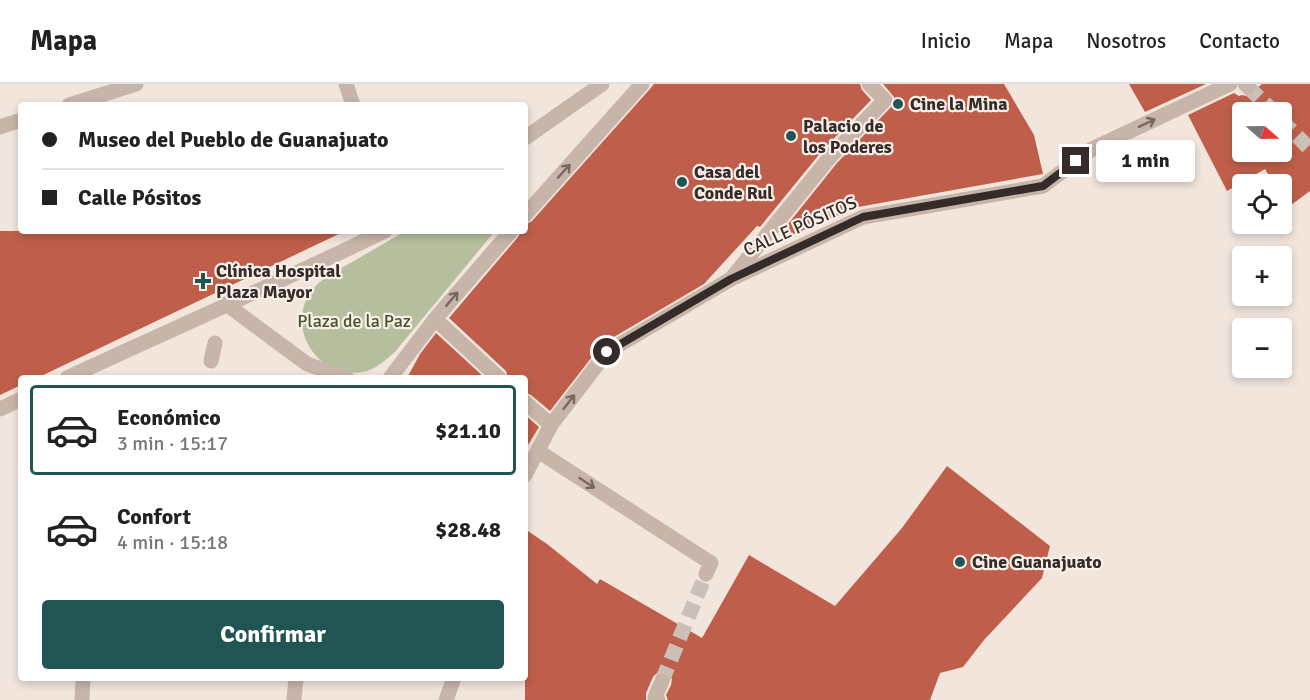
<!DOCTYPE html>
<html lang="es">
<meta charset="utf-8">
<style>
:root{--surface:#fff;--page:#f6f6f6;--text:#222;--muted:#767676;--line:#e0e0e0;--accent:#205554}
body{margin:0;font-family:Signika,sans-serif;background:var(--page);color:var(--text);height:100vh;display:flex;flex-direction:column;font-size:22px;white-space:nowrap}
*{box-sizing:border-box;margin:0}
p{font-size:20px;color:var(--muted)}
.icon{flex:none;width:33px;height:33px;fill:none;stroke:currentColor;stroke-width:2;stroke-linecap:round;stroke-linejoin:round}
.map{position:relative;flex:1;overflow:hidden}
.details{position:absolute;left:18px;top:291px;width:510px;height:306px;display:flex;flex-direction:column;background:var(--surface);border-radius:6px;box-shadow:0 3px 9px #0003}
.details>*{flex:none}
.guide{position:absolute;left:18px;top:18px;width:510px;height:132px;border-radius:6px;box-shadow:0 3px 9px #0003;display:grid;align-content:center;height:132px;padding:0 24px;background:var(--surface)}
.needle{width:39px;rotate:110deg}
.buttons{position:absolute;left:1232px;top:18px;display:grid;gap:12px}
.buttons a{display:grid;place-items:center;width:60px;height:60px;border-radius:6px;background:var(--surface);box-shadow:0 3px 9px #0003;font-size:30px}
.end{position:absolute;width:27px;height:27px;margin:-14px;border:8px solid #352b28;background:#fff;box-shadow:0 0 0 3px #fff}
.from{border-radius:50%}
.bubble{position:absolute;height:42px;border-radius:6px;background:var(--surface);box-shadow:0 3px 9px #0003;font-size:20px;font-weight:700;line-height:42px;text-align:center}
.guide b{display:flex;align-items:center;gap:21px;height:57px;font-size:22px}
.guide b+b{border-top:2px solid var(--line)}
.guide i{width:15px;height:15px;background:var(--text)}
ul{padding:10px 0 0;list-style:none}
li{display:flex;align-items:center;gap:18px;height:90px;margin:0 12px 9px;padding:0 12px;border:3px solid transparent;border-radius:6px}
li div{flex:1}
li b{display:block;font-size:22px}
li em{font-style:normal;font-weight:700}
li.selected{border-color:var(--accent)}
li>.icon{width:54px;height:54px;stroke-width:1.5}
.button{display:flex;gap:12px;margin-top:auto;padding:12px 24px}
.button a{flex:1;height:69px;border-radius:6px;background:var(--accent);color:#fff;font-size:24px;font-weight:700;line-height:69px;text-align:center}
header{display:flex;align-items:center;gap:36px;box-sizing:border-box;height:84px;padding:0 30px;background:var(--surface);border-bottom:2px solid var(--line)}
header strong{font-size:28px}
nav{display:flex;gap:33px;margin-inline-start:auto;font-size:21px}
.map>svg:first-child{display:block}
</style>
<header>
<strong>Mapa</strong>
<nav><a>Inicio</a><a>Mapa</a><a>Nosotros</a><a>Contacto</a></nav>
</header>
<div class="map">
<svg width="1310" height="616" viewBox="0 0 1310 616">
<rect width="100%" height="100%" fill="#f1e5dc"/>
<path fill="#b6bf9d" d="M 406,147 L 495,147 L 394,269 C 384,277 375,286 363,288 C 319,296 286,246 310,209 C 320,194 338,186 354,177 C 371,167 388,157 406,147 Z"/>
<g fill="#bf5f4b" fill-rule="evenodd">
<path d="M 654,0 L 860,0 L 862,6 L 871,16 L 822,67 L 760,143 L 757,142 L 704,200 L 602,260 L 550,327 L 531,311 L 525,308 L 525,294 L 508,294 L 506,287 L 449,234 L 518,153 L 521,147 L 525,147 L 525,143 L 527,140 L 532,137 L 649,6 Z"/>
<path d="M 883,0 L 1004,0 L 1034,51 L 1043,90 L 858,123 L 787,153 L 780,150 L 837,79 L 892,22 L 895,18 L 894,13 Z"/>
<path d="M 1129,0 L 1206,0 L 1145,28 Z"/>
<path d="M 1262,0 L 1310,0 L 1310,107 L 1287,124 L 1281,113 L 1281,100 L 1274,100 L 1265,85 L 1227,107 L 1188,31 L 1234,9 L 1239,12 L 1242,11 L 1246,12 L 1251,12 L 1255,9 L 1257,4 ZM 1242,28 L 1281,28 L 1281,68 L 1242,68 Z"/>
<path d="M 0,147 L 345,147 L 37,294 L 21,294 L 21,301 L 0,311 Z"/>
<path d="M 436,249 L 485,294 L 407,294 L 420,270 Z"/>
<path d="M 525,331 L 539,343 L 525,366 Z"/>
<path d="M 947,382 L 1050,462 L 1042,494 L 984,556 L 963,583 L 940,589 L 930,616 L 668,616 L 666,611 L 671,601 L 672,595 L 669,591 L 662,587 L 657,589 L 653,593 L 646,609 L 646,616 L 525,616 L 525,445 L 547,460 L 597,500 L 600,495 L 702,554 L 749,471 L 835,522 L 902,444 Z"/>
</g>
<g fill="none" stroke-linecap="round" stroke-linejoin="round">
<g stroke="#cbc0b8" stroke-width="15" stroke-dasharray="15 8" stroke-linecap="butt">
<path d="M 1248,3 L 1274,28"/>
<path d="M 1281,36 L 1310,65"/>
<path d="M 662,597 L 706,490"/>
</g>
<g stroke="#c8b5a9" stroke-width="15">
<path d="M 346,0 L 353,21"/>
<path d="M 525,54 L 602,0"/>
<path d="M 731,195 L 830,73 L 885,16 L 869,0"/>
<path d="M 226,220 L 307,280 L 347,294"/>
<path d="M 435,235 L 499,294"/>
<path d="M 211,277 L 215,259"/>
<path d="M 67,294 C 173,245 280,198 385,147"/>
<path d="M 525,318 L 551,341"/>
<path d="M 0,325 L 21,315"/>
<path d="M 82,616 L 83,594"/>
</g>
<g stroke="#c8b5a9" stroke-width="15">
<path d="M 1245,0 L 1248,3"/>
<path d="M 69,21 L 136,0"/>
<path d="M 0,43 L 21,36"/>
<path d="M 525,131 L 642,0"/>
<path d="M 390,294 L 435,235 L 511,147"/>
<path d="M 538,367 L 711,479 L 706,490"/>
<path d="M 525,391 L 551,341 L 607,268 L 731,195 L 863,133 L 1043,102 L 1092,65 L 1230,0"/>
<path d="M 294,616 L 296,594"/>
<path d="M 446,616 L 454,594"/>
<path d="M 658,616 L 655,613 L 662,597"/>
</g>
</g>
<defs><path id="oneway-shaft" d="M-6 0H5M1.5-3L5.5 0L1.5 3" fill="none" stroke-width="1.6" stroke-linecap="round" stroke-linejoin="round" transform="scale(1.5)"/></defs>
<g stroke="#776962">
<use href="#oneway-shaft" transform="translate(1147 39) rotate(-25)"/>
<use href="#oneway-shaft" transform="translate(564 87) rotate(-48)"/>
<use href="#oneway-shaft" transform="translate(452 215) rotate(-50)"/>
<use href="#oneway-shaft" transform="translate(569 318) rotate(-52)"/>
<use href="#oneway-shaft" transform="translate(587 399) rotate(33)"/>
</g>
<g fill="none" stroke-linecap="round" stroke-linejoin="round">
<path stroke="#352b28" stroke-width="8" d="M 607,268 L 731,195 L 863,133 L 1043,102 L 1076,77"/>
</g>
<g fill="#205554" stroke="#f8f0e8" stroke-width="2">
<circle cx="898" cy="20" r="6"/>
<circle cx="791" cy="52" r="6"/>
<circle cx="682" cy="98" r="6"/>
<path d="M200 188h6v6h6v6h-6v6h-6v-6h-6v-6h6z"/>
<circle cx="960" cy="478" r="6"/>
</g>
<g text-anchor="middle" stroke-width="4.5" stroke-linejoin="round" paint-order="stroke">
<g font-size="18" font-weight="bold" fill="#352b28" stroke="#f8f0e8" text-anchor="start">
<text x="910" y="26">Cine la Mina</text>
<text x="803" y="48">Palacio de<tspan x="803" dy="21">los Poderes</tspan></text>
<text x="694" y="94">Casa del<tspan x="694" dy="21">Conde Rul</tspan></text>
<text x="216" y="193">Clínica Hospital<tspan x="216" dy="21">Plaza Mayor</tspan></text>
<text x="972" y="484">Cine Guanajuato</text>
</g>
<g font-size="18" fill="#352b28" stroke="#f8f0e8">
<text transform="translate(800 142) rotate(-24)" y="6">CALLE PÓSITOS</text>
</g>
<g font-size="18" fill="#47522d" stroke="#f8f0e8">
<text x="354" y="243">Plaza de la Paz</text>
</g>
</g>
</svg>
<div class="buttons">
<a><svg class="needle" viewBox="-14 -14 28 28"><path d="M0-13l5 13h-10z" fill="#e53935"/><path d="M0 13l5-13h-10z" fill="#767676"/></svg></a>
<a><svg class="icon" aria-label="locate" viewBox="0 0 24 24"><circle cx="12" cy="12" r="6"/><path d="M12 2v4M12 18v4M2 12h4M18 12h4"/></svg></a>
<a>+</a>
<a>−</a>
</div>
<i class="end from" style="left:607px;top:268px"></i>
<i class="end" style="left:1076px;top:77px"></i>
<div class="bubble" style="left:1096px;top:56px;width:99px">1 min</div>
<div class="guide">
<b><i class="from"></i>Museo del Pueblo de Guanajuato</b>
<b><i></i>Calle Pósitos</b>
</div>
<section class="details">
<ul>
<li class="selected"><svg class="icon" aria-label="car" viewBox="0 0 24 24"><path d="M5 17H2v-5l4-1 3-4h7l3 4 3 1v5h-3M9 17h6M6 11h13"/><circle cx="7" cy="17" r="2"/><circle cx="17" cy="17" r="2"/></svg><div><b>Económico</b><p>3 min · 15:17</p></div><em>$21.10</em></li>
<li><svg class="icon" aria-label="car" viewBox="0 0 24 24"><path d="M5 17H2v-5l4-1 3-4h7l3 4 3 1v5h-3M9 17h6M6 11h13"/><circle cx="7" cy="17" r="2"/><circle cx="17" cy="17" r="2"/></svg><div><b>Confort</b><p>4 min · 15:18</p></div><em>$28.48</em></li>
</ul>
<div class="button"><a>Confirmar</a></div>
</section>
</div>
